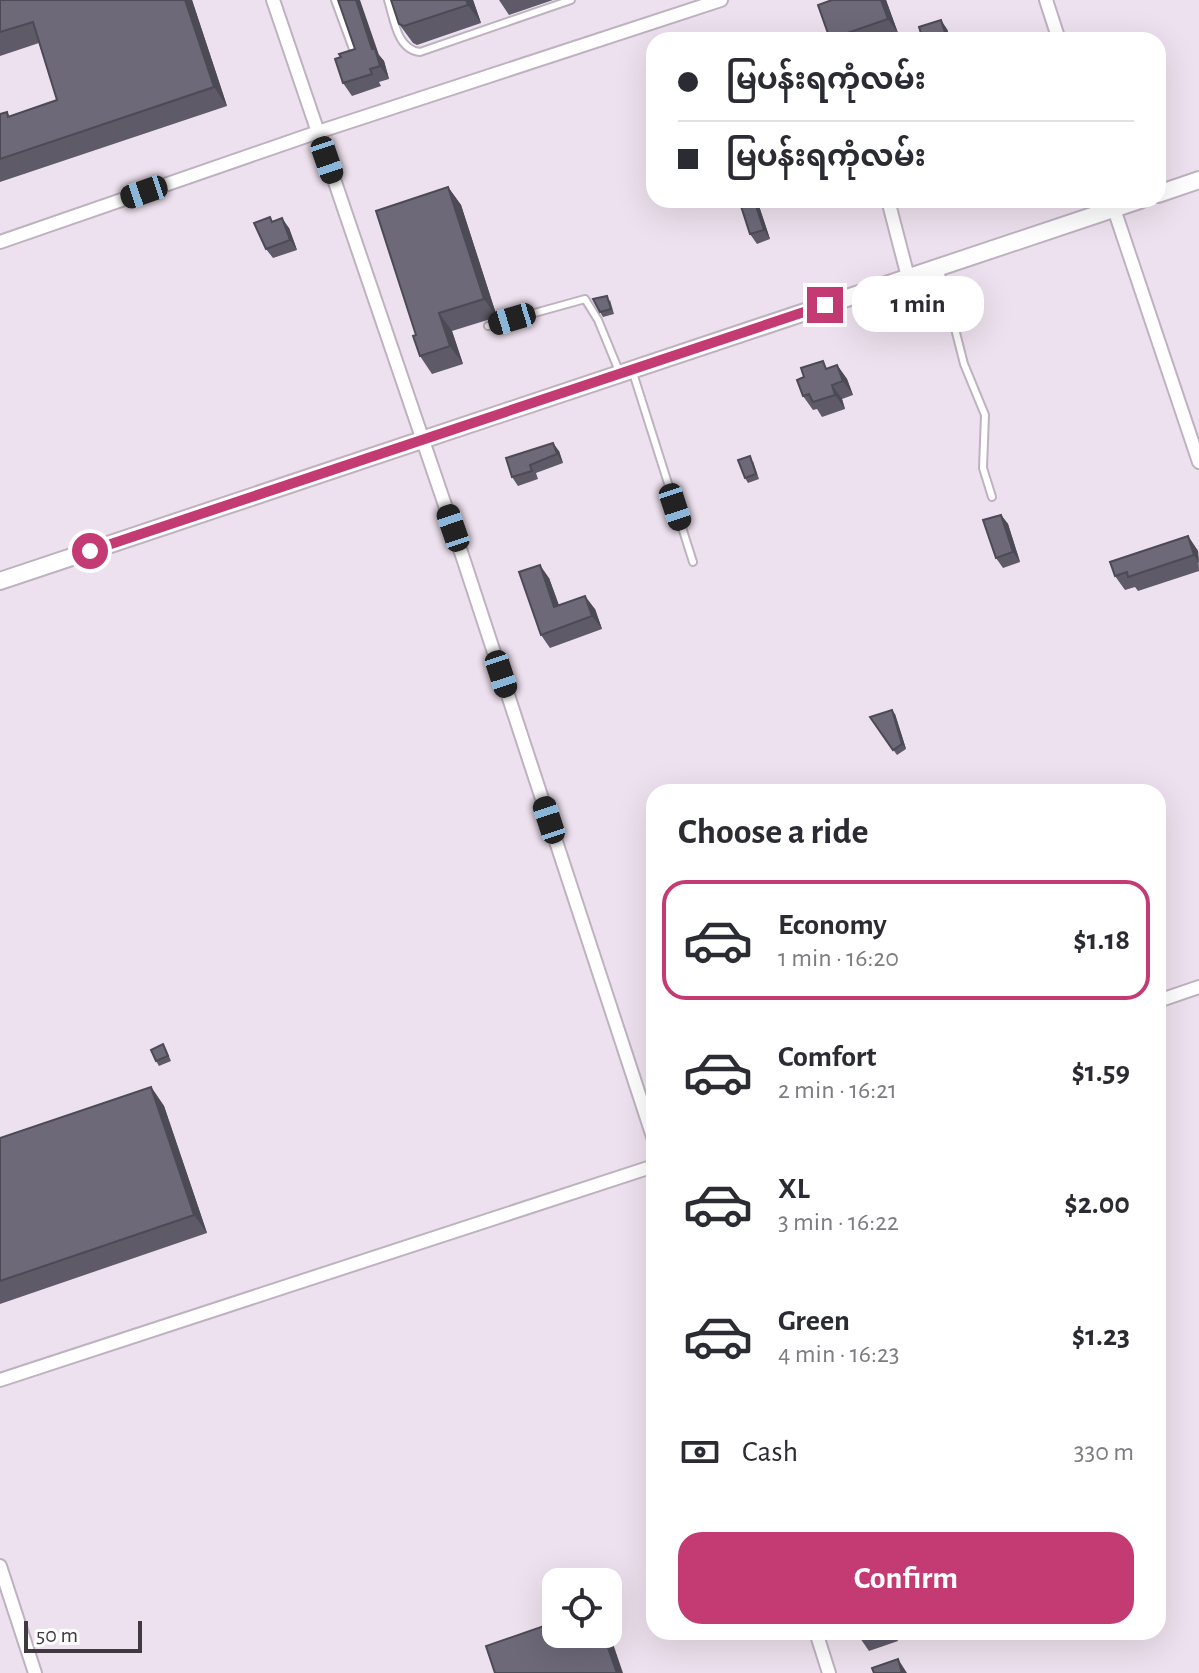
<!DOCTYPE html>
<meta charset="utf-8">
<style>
:root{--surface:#fff;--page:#f7f7f7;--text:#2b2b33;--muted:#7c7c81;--line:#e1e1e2;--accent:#c43a72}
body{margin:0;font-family:"Alegreya Sans","Noto Sans Myanmar",sans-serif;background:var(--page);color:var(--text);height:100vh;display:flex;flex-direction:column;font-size:30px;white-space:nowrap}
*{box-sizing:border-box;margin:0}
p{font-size:26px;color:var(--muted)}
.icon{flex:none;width:44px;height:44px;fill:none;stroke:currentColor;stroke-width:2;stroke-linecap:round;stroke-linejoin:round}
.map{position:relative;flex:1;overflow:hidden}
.side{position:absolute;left:646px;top:784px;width:520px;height:856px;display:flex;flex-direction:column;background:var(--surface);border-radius:24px;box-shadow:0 8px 32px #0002}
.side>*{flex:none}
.top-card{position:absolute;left:646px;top:32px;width:520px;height:176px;border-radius:24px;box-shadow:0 8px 32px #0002;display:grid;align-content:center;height:176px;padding:0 32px;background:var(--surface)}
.fabs{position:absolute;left:542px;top:1568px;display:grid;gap:16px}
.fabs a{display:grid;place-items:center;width:80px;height:80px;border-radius:16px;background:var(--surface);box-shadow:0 8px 32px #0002;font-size:40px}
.scale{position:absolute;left:24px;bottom:20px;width:118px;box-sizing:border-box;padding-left:8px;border:4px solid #403a40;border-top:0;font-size:22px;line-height:28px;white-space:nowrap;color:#403a40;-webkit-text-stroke:6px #fff;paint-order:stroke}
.end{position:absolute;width:36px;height:36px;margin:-18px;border:10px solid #c43a72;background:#fff;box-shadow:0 0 0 4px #fff}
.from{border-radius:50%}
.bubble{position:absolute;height:56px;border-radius:24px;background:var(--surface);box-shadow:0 8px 32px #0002;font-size:26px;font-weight:700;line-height:56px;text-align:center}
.car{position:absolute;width:24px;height:48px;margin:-24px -12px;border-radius:10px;box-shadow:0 0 6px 2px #0007;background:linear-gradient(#222 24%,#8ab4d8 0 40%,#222 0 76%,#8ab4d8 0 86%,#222 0)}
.top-card b{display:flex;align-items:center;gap:28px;height:76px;font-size:30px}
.top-card b+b{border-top:2px solid var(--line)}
.top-card i{width:20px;height:20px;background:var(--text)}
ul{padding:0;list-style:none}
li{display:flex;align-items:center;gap:24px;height:120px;margin:0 16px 12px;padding:0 16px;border:4px solid transparent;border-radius:24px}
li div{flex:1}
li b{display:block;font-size:30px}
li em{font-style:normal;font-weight:700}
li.selected{border-color:var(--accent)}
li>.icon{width:72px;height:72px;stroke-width:1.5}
h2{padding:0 32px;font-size:36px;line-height:96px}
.pay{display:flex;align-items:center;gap:20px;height:88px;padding:0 32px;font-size:30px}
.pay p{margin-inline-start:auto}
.button{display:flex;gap:16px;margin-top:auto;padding:16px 32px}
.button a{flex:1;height:92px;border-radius:24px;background:var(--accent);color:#fff;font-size:32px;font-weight:700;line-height:92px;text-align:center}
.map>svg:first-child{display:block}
</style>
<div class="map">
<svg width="1199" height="1673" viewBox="0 0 1199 1673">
<rect width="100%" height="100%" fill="#eee1ef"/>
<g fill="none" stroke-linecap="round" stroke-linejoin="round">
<g stroke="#bfb2c0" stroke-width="10">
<g id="service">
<path d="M 335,0 L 353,49"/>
<path d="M 388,0 C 394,19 397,50 420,52 L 571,0"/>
<path d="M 940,270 L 964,364 L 985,415 L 983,468 L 992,497"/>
<path d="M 488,326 L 585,299 L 598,320 L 619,371"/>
<path d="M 633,373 L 693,562"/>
</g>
</g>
<g stroke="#bfb2c0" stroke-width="16">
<g id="minor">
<path d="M 273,0 L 463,558 L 654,1140"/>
<path d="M 1046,0 L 1059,40"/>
<path d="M 888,200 L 908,277"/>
<path d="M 1111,200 L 1199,462"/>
<path d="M 0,242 L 318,132 L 721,0"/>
<path d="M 1158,1001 L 1199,987"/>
<path d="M 0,1380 L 654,1166"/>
<path d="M 0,1566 L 35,1673"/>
<path d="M 816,1632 L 829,1673"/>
</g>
</g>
<g stroke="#bfb2c0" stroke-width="20">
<g id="tertiary">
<path d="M 1158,194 L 1199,180"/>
<path d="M 0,581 L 1140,200"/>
</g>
</g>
<use href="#service" stroke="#fff" stroke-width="6"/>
<use href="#minor" stroke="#fff" stroke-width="12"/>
<use href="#tertiary" stroke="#fff" stroke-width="16"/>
</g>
<g fill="#5e5a68">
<path d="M 0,0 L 192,0 L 227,106 L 0,182 L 0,114 L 7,112 L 10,117 L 57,100 L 39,43 L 0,56 Z"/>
<path d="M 391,0 L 473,0 L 481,23 L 417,45 L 413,43 L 399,24 Z"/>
<path d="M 499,0 L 553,0 L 509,15 Z"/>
<path d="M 832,0 L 886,0 L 898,33 L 878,40 L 830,40 L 818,5 Z"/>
<path d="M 947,29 L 951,40 L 923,40 Z"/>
<path d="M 379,55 L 384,61 L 389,79 L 379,82 L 381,86 L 352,96 L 343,83 Z"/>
<path d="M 448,187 L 461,205 L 497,317 L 452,331 L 463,364 L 432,374 L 420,356 L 416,335 Z"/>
<path d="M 757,200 L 770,239 L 757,244 L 750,234 Z"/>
<path d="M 274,221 L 289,228 L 297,250 L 273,258 L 266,249 Z"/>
<path d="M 610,300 L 614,314 L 603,317 L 600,312 Z"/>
<path d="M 837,365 L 847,379 L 853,395 L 842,399 L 845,409 L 822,417 L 817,409 L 813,410 L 803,396 L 828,368 Z"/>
<path d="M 559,451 L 563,463 L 536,473 L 538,479 L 518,486 L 512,477 L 506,458 Z"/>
<path d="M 753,461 L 759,479 L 748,483 L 745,478 Z"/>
<path d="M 1001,515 L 1008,524 L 1020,562 L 1003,568 L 996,558 Z"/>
<path d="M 1188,536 L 1198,551 L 1199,571 L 1138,591 L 1135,587 L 1125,590 L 1115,576 Z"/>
<path d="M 549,578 L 559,605 L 595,609 L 602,629 L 550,648 L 541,635 Z"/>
<path d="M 895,714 L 906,749 L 897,755 L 870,717 Z"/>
<path d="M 166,1049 L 171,1061 L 159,1066 L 156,1061 Z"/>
<path d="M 151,1087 L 164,1106 L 207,1233 L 0,1304 L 0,1138 Z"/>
<path d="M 858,1632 L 895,1632 L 898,1641 L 869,1651 L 860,1638 Z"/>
</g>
<g fill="#4c4a55">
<path d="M 185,0 L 192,0 L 227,106 L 214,87 Z"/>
<path d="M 356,0 L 360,0 L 379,55 L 384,61 L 389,79 L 380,66 L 372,49 Z"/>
<path d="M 466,0 L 473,0 L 481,23 L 468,5 Z"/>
<path d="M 881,0 L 886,0 L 898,33 L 888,19 Z"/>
<path d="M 941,20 L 947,29 L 951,40 L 945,33 Z"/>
<path d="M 448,187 L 461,205 L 497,317 L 484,299 Z"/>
<path d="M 754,200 L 757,200 L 770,239 L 764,230 Z"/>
<path d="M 282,218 L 289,228 L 297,250 L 290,240 Z"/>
<path d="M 439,313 L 452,331 L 463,364 L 450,346 Z"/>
<path d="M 837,365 L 847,379 L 853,395 L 843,381 Z"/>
<path d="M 832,385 L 842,399 L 845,409 L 835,395 Z"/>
<path d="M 553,443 L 559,451 L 563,463 L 557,454 Z"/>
<path d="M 1001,515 L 1008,524 L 1020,562 L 1013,552 Z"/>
<path d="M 1188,536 L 1198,551 L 1199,563 L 1194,555 Z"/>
<path d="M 540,565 L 549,578 L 564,620 L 554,607 Z"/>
<path d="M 585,596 L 595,609 L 602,629 L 592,616 Z"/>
<path d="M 892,710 L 895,714 L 906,749 L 902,744 Z"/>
<path d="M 151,1087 L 164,1106 L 207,1233 L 194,1215 Z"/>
<path d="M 608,1629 L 623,1673 L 617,1673 L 603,1634 L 608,1634 Z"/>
<path d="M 898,1659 L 907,1673 L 902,1673 Z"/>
</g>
<g fill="#6d6979" stroke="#4c4a55" stroke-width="2">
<path d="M 0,0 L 185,0 L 214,87 L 0,159 L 0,114 L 7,112 L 8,117 L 57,100 L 33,22 L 0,32 Z"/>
<path d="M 338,0 L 356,0 L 372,49 L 375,49 L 380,66 L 370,69 L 372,74 L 343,83 L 335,59 L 341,57 L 339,54 L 355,49 Z"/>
<path d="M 391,0 L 466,0 L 468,5 L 404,26 L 399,24 Z"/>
<path d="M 832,0 L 881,0 L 888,19 L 830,39 L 818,5 Z"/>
<path d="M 941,20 L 945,33 L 923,40 L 919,27 Z"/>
<path d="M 448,187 L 484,299 L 439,313 L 450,346 L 420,356 L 413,336 L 416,335 L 376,211 Z"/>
<path d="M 739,200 L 754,200 L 764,230 L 750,234 Z"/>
<path d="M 270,217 L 272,222 L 282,218 L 290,240 L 266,249 L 254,223 Z"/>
<path d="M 607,296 L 611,309 L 600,312 L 593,299 Z"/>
<path d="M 823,361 L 826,369 L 837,365 L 843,381 L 832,385 L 835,395 L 813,402 L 809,394 L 803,396 L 797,380 L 804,377 L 801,368 Z"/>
<path d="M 553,443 L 557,454 L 530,465 L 532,471 L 512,477 L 506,458 Z"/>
<path d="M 750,456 L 756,474 L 745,478 L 738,460 Z"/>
<path d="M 1001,515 L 1013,552 L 996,558 L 983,520 Z"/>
<path d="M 1188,536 L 1194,555 L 1128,577 L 1127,572 L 1115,576 L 1110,562 Z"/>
<path d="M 540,565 L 554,607 L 585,596 L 592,616 L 541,635 L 519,572 Z"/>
<path d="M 892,710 L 902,744 L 893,750 L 870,717 Z"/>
<path d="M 163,1044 L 168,1056 L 156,1061 L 151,1050 Z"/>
<path d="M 151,1087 L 194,1215 L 0,1281 L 0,1138 Z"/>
<path d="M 556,1609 L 556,1634 L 603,1634 L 617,1673 L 495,1673 L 486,1646 L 550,1624 L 545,1612 Z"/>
<path d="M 858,1632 L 877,1632 L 860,1638 Z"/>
<path d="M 898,1659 L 902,1673 L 874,1673 L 872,1668 Z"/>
</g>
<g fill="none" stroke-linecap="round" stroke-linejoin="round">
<path stroke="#c43a72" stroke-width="10" d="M 90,551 L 825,305"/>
</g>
</svg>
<div class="fabs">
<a><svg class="icon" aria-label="locate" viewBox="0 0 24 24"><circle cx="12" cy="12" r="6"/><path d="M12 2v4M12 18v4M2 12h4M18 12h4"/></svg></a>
</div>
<div class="scale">50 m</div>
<i class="end from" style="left:90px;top:551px"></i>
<i class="end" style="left:825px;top:305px"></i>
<div class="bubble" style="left:852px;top:276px;width:132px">1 min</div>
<i class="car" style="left:327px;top:160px;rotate:161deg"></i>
<i class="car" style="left:144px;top:192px;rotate:251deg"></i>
<i class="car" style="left:512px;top:319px;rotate:253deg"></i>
<i class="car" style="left:675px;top:507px;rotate:162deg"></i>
<i class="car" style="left:453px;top:528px;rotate:341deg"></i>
<i class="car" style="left:501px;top:674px;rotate:162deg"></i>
<i class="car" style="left:549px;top:820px;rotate:342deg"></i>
<div class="top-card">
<b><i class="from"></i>မြပန်းရကုံလမ်း</b>
<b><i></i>မြပန်းရကုံလမ်း</b>
</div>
<section class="side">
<h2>Choose a ride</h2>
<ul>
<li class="selected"><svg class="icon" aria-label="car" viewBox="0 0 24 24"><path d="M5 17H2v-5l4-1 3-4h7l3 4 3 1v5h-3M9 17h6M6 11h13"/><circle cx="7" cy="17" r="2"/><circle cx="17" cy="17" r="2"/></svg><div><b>Economy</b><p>1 min · 16:20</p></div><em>$1.18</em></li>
<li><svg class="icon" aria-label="car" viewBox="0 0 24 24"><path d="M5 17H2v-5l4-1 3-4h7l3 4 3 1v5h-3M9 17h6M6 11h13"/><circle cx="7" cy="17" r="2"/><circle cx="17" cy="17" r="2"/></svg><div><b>Comfort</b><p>2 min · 16:21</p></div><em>$1.59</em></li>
<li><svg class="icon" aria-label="car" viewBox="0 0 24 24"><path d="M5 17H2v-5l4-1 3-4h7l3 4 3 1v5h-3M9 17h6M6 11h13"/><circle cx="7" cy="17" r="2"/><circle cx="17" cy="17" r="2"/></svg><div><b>XL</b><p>3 min · 16:22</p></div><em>$2.00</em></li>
<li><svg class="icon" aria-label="car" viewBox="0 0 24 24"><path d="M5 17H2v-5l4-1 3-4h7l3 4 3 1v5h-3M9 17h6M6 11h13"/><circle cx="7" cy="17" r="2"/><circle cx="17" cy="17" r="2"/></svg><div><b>Green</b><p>4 min · 16:23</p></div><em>$1.23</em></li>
</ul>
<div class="pay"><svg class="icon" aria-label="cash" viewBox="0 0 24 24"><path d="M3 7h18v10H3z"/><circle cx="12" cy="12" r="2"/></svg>Cash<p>330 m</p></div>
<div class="button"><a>Confirm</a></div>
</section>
</div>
